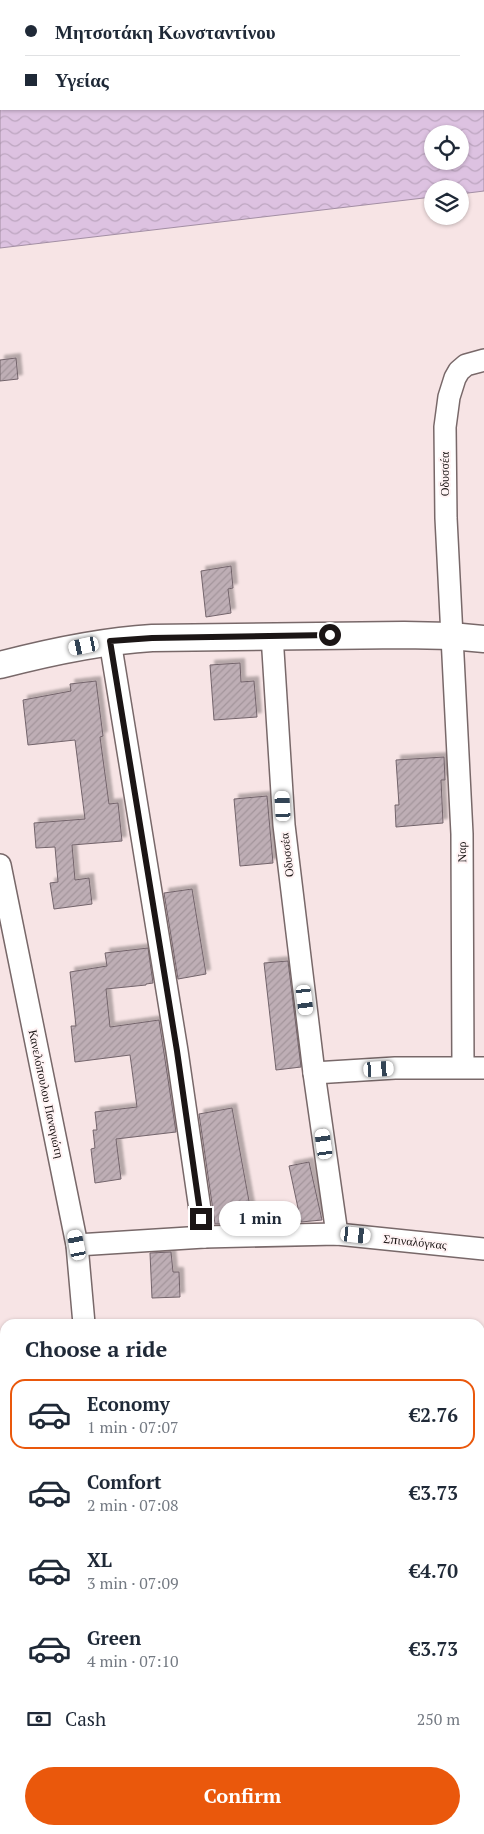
<!DOCTYPE html>
<meta charset="utf-8">
<style>
:root{--surface:#fff;--page:#f6f6f7;--text:#1f2937;--muted:#747a83;--line:#e0e1e3;--accent:#ea580c}
body{margin:0;font-family:"PT Serif",serif;background:var(--page);color:var(--text);height:100vh;display:flex;flex-direction:column;font-size:19px;white-space:nowrap}
*{box-sizing:border-box;margin:0}
p{font-size:16px;color:var(--muted)}
.icon{flex:none;width:28px;height:28px;fill:none;stroke:currentColor;stroke-width:2;stroke-linecap:round;stroke-linejoin:round}
.map{position:relative;flex:1;overflow:hidden}
.details{position:absolute;left:0px;top:1319px;width:485px;height:516px;display:flex;flex-direction:column;background:var(--surface);border-radius:15px 15px 0 0;box-shadow:0 1px 4px #0004}
.details>*{flex:none}
.guide{position:absolute;left:0px;top:0px;width:485px;height:110px;box-shadow:0 1px 4px #0004;display:grid;align-content:center;height:110px;padding:0 25px;background:var(--surface)}
.controls{position:absolute;left:424px;top:125px;display:grid;gap:10px}
.controls a{display:grid;place-items:center;width:45px;height:45px;border-radius:50%;background:var(--surface);box-shadow:0 1px 4px #0004;font-size:25px}
.end{position:absolute;width:22px;height:22px;margin:-11px;border:6px solid #1b1515;background:#fff;box-shadow:0 0 0 2px #fff}
.from{border-radius:50%}
.bubble{position:absolute;height:35px;border-radius:18px;background:var(--surface);box-shadow:0 1px 4px #0004;font-size:16px;font-weight:600;line-height:35px;text-align:center}
.car{position:absolute;width:15px;height:30px;margin:-15px -8px;border-radius:6px;box-shadow:0 0 4px 1px #0007;background:linear-gradient(#fff 24%,#345 0 40%,#fff 0 76%,#345 0 86%,#fff 0)}
.guide b{display:flex;align-items:center;gap:18px;height:48px;font-size:19px}
.guide b+b{border-top:1px solid var(--line)}
.guide i{width:12px;height:12px;background:var(--text)}
ul{padding:0;list-style:none}
li{display:flex;align-items:center;gap:15px;height:70px;margin:0 10px 8px;padding:0 15px;border:2px solid transparent;border-radius:15px}
li div{flex:1}
li b{display:block;font-size:19px}
li em{font-style:normal;font-weight:600}
li.selected{border-color:var(--accent)}
li>.icon{width:45px;height:45px;stroke-width:1.5}
h2{padding:0 25px;font-size:22px;line-height:60px}
.pay{display:flex;align-items:center;gap:12px;height:55px;padding:0 25px;font-size:19px}
.pay p{margin-inline-start:auto}
.cta{display:flex;gap:10px;margin-top:auto;padding:10px 25px}
.cta a{flex:1;height:58px;border-radius:30px;background:var(--accent);color:#fff;font-size:20px;font-weight:600;line-height:58px;text-align:center}
.map>svg:first-child{display:block}
</style>
<div class="map">
<svg width="484" height="1834" viewBox="0 0 484 1834">
<defs>
<pattern id="water-waves" width="16" height="10" patternUnits="userSpaceOnUse" patternTransform="scale(1.25)"><rect width="16" height="10" fill="#ddc2e1"/><path d="M0 5q4-4 8 0t8 0" fill="none" stroke="#bda6c0"/></pattern>
<pattern id="building-hatch" width="6" height="6" patternUnits="userSpaceOnUse" patternTransform="scale(1.25)"><rect width="6" height="6" fill="#beaeb5"/><path d="M-1 1l2-2M0 6l6-6M5 7l2-2" fill="none" stroke="#a3959b"/></pattern>
<filter id="shadow"><feDropShadow dx="4.5" dy="-4.5" stdDeviation="1" flood-color="#0004"/></filter>
</defs>
<rect width="100%" height="100%" fill="#f7e4e5"/>
<path fill="url(#water-waves)" stroke="#a38ea4" fill-rule="evenodd" d="M 0,0 L 484,0 L 484,191 L 460,194 L 460,189 L 432,189 L 432,197 L 0,248 ZM 1,1 L 484,1 L 484,109 L 1,109 ZM 432,134 L 460,134 L 460,161 L 432,161 Z"/>
<g fill="url(#building-hatch)" stroke="#73646b" filter="url(#shadow)">
<path d="M 16,358 L 18,379 L 0,381 L 0,360 Z"/>
<path d="M 231,566 L 233,588 L 228,589 L 231,613 L 206,617 L 201,571 Z"/>
<path d="M 240,663 L 241,682 L 254,681 L 257,717 L 214,720 L 210,665 Z"/>
<path d="M 96,681 L 103,736 L 100,737 L 109,804 L 118,803 L 122,841 L 72,845 L 75,880 L 89,878 L 92,904 L 54,909 L 50,883 L 58,882 L 55,847 L 36,848 L 34,823 L 85,819 L 75,740 L 28,745 L 23,700 L 71,691 L 70,684 Z"/>
<path d="M 444,757 L 445,780 L 441,780 L 443,823 L 396,827 L 395,805 L 399,805 L 396,760 Z"/>
<path d="M 267,796 L 273,863 L 240,866 L 234,799 Z"/>
<path d="M 192,889 L 206,974 L 178,979 L 164,893 Z"/>
<path d="M 148,948 L 153,983 L 146,984 L 146,985 L 106,989 L 110,1027 L 159,1020 L 176,1132 L 116,1139 L 121,1179 L 95,1183 L 91,1149 L 95,1148 L 93,1130 L 97,1130 L 95,1112 L 137,1107 L 130,1055 L 75,1062 L 71,1026 L 76,1026 L 70,972 L 107,966 L 105,953 Z"/>
<path d="M 288,961 L 301,1067 L 276,1070 L 264,963 Z"/>
<path d="M 232,1108 L 253,1223 L 215,1224 L 199,1114 Z"/>
<path d="M 309,1162 L 322,1220 L 301,1222 L 289,1166 Z"/>
<path d="M 171,1252 L 173,1272 L 179,1272 L 180,1297 L 152,1298 L 150,1253 Z"/>
</g>
<g fill="none" stroke-linecap="round" stroke-linejoin="round">
<g stroke="#786869" stroke-width="24">
<g id="minor">
<path d="M 272,635 L 284,825 L 314,1073 L 337,1234"/>
<path d="M 110,641 L 177,1051 L 204,1237"/>
<path d="M 0,865 L 77,1245 L 84,1324"/>
<path d="M 463,1067 L 462,834 L 446,518 L 445,427 L 449,397 L 455,378 L 459,371 L 466,365 L 484,360"/>
<path d="M 314,1073 L 395,1068 L 484,1068"/>
<path d="M 77,1245 L 204,1237 L 337,1234 L 484,1249"/>
<path d="M 0,1349 L 5,1349"/>
<path d="M 480,1378 L 484,1379"/>
<path d="M 480,1759 L 484,1760"/>
<path d="M 480,1797 L 484,1780"/>
<path d="M 471,1834 L 472,1830"/>
</g>
</g>
<g stroke="#786869" stroke-width="29">
<path id="tertiary" d="M 0,665 C 50,652 100,641 152,638 L 404,635 L 451,636 L 484,639"/>
</g>
<g stroke="#786869" stroke-width="30">
<g id="secondary">
<path d="M 0,1783 L 5,1784"/>
<path d="M 194,1830 L 211,1834"/>
</g>
</g>
<use href="#minor" stroke="#fff" stroke-width="21"/>
<use href="#tertiary" stroke="#fff" stroke-width="26"/>
<use href="#secondary" stroke="#f7ddd3" stroke-width="28"/>
</g>
<g fill="none" stroke-linecap="round" stroke-linejoin="round">
<path stroke="#1b1515" stroke-width="6" d="M 201,1219 L 177,1051 L 110,641 L 152,638 L 330,635"/>
</g>
<g text-anchor="middle" stroke-width="4" stroke-linejoin="round" paint-order="stroke">
<g font-size="12" fill="#1b1515" stroke="#fff3f4">
<text transform="translate(445 474) rotate(-90)" y="4">Οδυσσέα</text>
<text transform="translate(462 852) rotate(-91)" y="4">Ναρ</text>
<text transform="translate(287 855) rotate(-97)" y="4">Οδυσσέα</text>
<text transform="translate(46 1094) rotate(78)" y="4">Κανελόπουλου Παναγιώτη</text>
<text transform="translate(415 1242) rotate(6)" y="4">Σπιναλόγκας</text>
</g>
</g>
</svg>
<div class="controls">
<a><svg class="icon" aria-label="locate" viewBox="0 0 24 24"><circle cx="12" cy="12" r="6"/><path d="M12 2v4M12 18v4M2 12h4M18 12h4"/></svg></a>
<a><svg class="icon" aria-label="layers" viewBox="0 0 24 24"><path d="M12 4l9 5-9 5-9-5zM3 14l9 5 9-5"/></svg></a>
</div>
<i class="end from" style="left:330px;top:635px"></i>
<i class="end" style="left:201px;top:1219px"></i>
<div class="bubble" style="left:219px;top:1201px;width:82px">1 min</div>
<i class="car" style="left:84px;top:646px;rotate:258deg"></i>
<i class="car" style="left:283px;top:806px;rotate:357deg"></i>
<i class="car" style="left:305px;top:1000px;rotate:173deg"></i>
<i class="car" style="left:379px;top:1069px;rotate:87deg"></i>
<i class="car" style="left:324px;top:1144px;rotate:352deg"></i>
<i class="car" style="left:356px;top:1235px;rotate:96deg"></i>
<i class="car" style="left:77px;top:1245px;rotate:349deg"></i>
<div class="guide">
<b><i class="from"></i>Μητσοτάκη Κωνσταντίνου</b>
<b><i></i>Υγείας</b>
</div>
<section class="details">
<h2>Choose a ride</h2>
<ul>
<li class="selected"><svg class="icon" aria-label="car" viewBox="0 0 24 24"><path d="M5 17H2v-5l4-1 3-4h7l3 4 3 1v5h-3M9 17h6M6 11h13"/><circle cx="7" cy="17" r="2"/><circle cx="17" cy="17" r="2"/></svg><div><b>Economy</b><p>1 min · 07:07</p></div><em>€2.76</em></li>
<li><svg class="icon" aria-label="car" viewBox="0 0 24 24"><path d="M5 17H2v-5l4-1 3-4h7l3 4 3 1v5h-3M9 17h6M6 11h13"/><circle cx="7" cy="17" r="2"/><circle cx="17" cy="17" r="2"/></svg><div><b>Comfort</b><p>2 min · 07:08</p></div><em>€3.73</em></li>
<li><svg class="icon" aria-label="car" viewBox="0 0 24 24"><path d="M5 17H2v-5l4-1 3-4h7l3 4 3 1v5h-3M9 17h6M6 11h13"/><circle cx="7" cy="17" r="2"/><circle cx="17" cy="17" r="2"/></svg><div><b>XL</b><p>3 min · 07:09</p></div><em>€4.70</em></li>
<li><svg class="icon" aria-label="car" viewBox="0 0 24 24"><path d="M5 17H2v-5l4-1 3-4h7l3 4 3 1v5h-3M9 17h6M6 11h13"/><circle cx="7" cy="17" r="2"/><circle cx="17" cy="17" r="2"/></svg><div><b>Green</b><p>4 min · 07:10</p></div><em>€3.73</em></li>
</ul>
<div class="pay"><svg class="icon" aria-label="cash" viewBox="0 0 24 24"><path d="M3 7h18v10H3z"/><circle cx="12" cy="12" r="2"/></svg>Cash<p>250 m</p></div>
<div class="cta"><a>Confirm</a></div>
</section>
</div>
